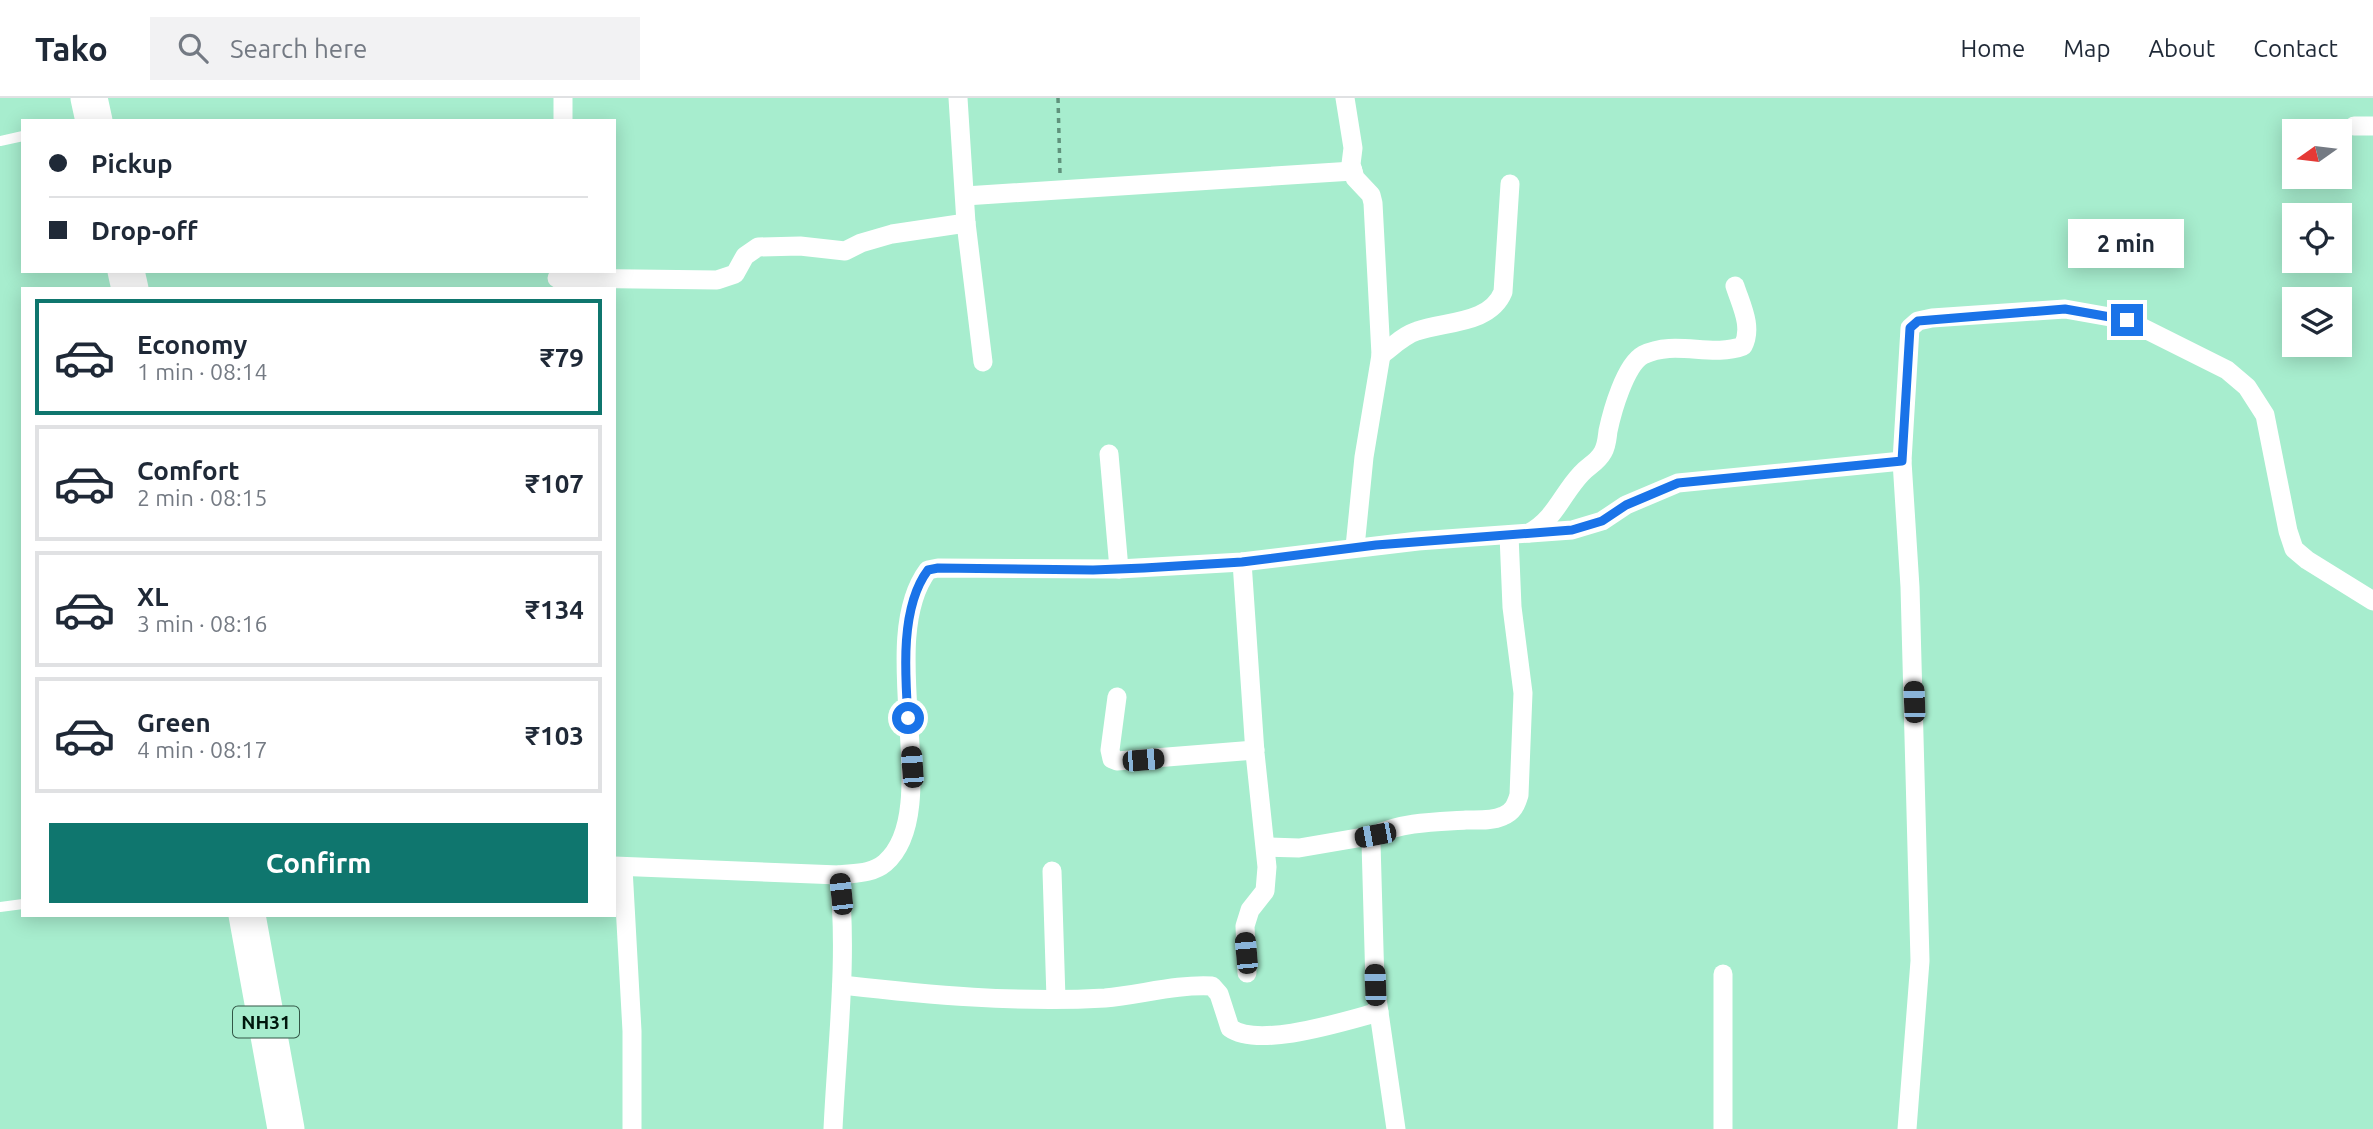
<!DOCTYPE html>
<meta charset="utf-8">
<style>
:root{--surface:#fff;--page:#f2f2f3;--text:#1f2937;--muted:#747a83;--line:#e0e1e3;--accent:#0f766e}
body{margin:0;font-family:Ubuntu,sans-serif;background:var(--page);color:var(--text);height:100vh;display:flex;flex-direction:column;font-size:26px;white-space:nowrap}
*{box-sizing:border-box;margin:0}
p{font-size:23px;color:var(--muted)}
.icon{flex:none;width:38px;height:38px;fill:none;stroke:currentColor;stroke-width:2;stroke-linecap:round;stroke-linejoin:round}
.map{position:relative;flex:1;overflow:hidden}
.panel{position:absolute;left:21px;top:189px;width:595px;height:630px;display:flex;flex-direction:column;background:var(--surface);border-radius:0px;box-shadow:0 4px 18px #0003}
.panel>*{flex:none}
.top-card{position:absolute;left:21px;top:21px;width:595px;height:154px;border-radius:0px;box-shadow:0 4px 18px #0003;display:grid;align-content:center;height:154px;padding:0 28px;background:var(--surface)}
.needle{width:46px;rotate:256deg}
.fabs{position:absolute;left:2282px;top:21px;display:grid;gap:14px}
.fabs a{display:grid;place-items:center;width:70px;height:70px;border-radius:0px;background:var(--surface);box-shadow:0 4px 18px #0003;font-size:35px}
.end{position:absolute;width:32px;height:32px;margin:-16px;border:9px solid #1a73e8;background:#fff;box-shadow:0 0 0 4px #fff}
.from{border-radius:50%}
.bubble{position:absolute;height:49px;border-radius:0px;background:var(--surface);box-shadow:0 4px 18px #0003;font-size:23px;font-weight:600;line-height:49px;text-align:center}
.car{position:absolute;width:21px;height:42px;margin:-21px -10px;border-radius:9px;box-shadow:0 0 5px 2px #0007;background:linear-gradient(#222 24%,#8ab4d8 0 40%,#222 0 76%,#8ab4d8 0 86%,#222 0)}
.top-card b{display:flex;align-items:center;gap:24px;height:66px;font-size:26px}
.top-card b+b{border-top:2px solid var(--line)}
.top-card i{width:18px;height:18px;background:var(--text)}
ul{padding:12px 0 0;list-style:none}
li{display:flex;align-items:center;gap:21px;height:116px;margin:0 14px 10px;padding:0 14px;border:4px solid var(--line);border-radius:0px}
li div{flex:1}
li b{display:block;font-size:26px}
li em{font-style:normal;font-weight:600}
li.on{border-color:var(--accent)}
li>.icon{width:63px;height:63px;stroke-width:1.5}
.button{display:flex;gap:14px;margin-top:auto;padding:14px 28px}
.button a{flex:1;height:80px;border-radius:0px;background:var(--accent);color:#fff;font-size:28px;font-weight:600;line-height:80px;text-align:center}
header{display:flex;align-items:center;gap:42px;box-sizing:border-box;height:98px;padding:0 35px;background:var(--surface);border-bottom:2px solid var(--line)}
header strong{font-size:33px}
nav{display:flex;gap:38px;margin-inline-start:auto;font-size:24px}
.search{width:490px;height:63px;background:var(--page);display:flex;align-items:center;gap:18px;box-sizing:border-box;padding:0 24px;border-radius:0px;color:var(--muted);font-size:26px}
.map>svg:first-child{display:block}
</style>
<header>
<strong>Tako</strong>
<div class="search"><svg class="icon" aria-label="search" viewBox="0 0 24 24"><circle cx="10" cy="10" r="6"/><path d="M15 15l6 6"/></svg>Search here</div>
<nav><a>Home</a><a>Map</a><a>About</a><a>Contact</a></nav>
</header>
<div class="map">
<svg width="2373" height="1031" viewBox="0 0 2373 1031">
<rect width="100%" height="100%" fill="#a7edce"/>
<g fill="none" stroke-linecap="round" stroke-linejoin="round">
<path stroke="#60927c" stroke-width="3.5" stroke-dasharray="5 5" stroke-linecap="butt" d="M 1058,0 L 1060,76"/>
<g stroke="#fff" stroke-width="10">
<path d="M 0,43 L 23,38"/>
<path d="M 0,809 L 23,806"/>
</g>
<g stroke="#fff" stroke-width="19">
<path d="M 958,0 L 966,125 L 983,264"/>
<path d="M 1345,0 L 1353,50 L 1351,66 L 1355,80 L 1371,97 L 1373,105 L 1381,257 L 1364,359 L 1355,449"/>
<path d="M 563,23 L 563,0"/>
<path d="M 2354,28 L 2373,28"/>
<path d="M 965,98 L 1353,73"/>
<path d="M 557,180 L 717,182 L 735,176 L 745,158 L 758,149 L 800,148 L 845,153 L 861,145 L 892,136 L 966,125"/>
<path d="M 1381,257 C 1392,249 1404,237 1417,233 C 1446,223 1490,226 1503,194 L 1510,86"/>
<path d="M 1109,356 L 1119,471"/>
<path d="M 1529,435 C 1555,421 1562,396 1581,376 C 1589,367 1597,365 1603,354 C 1607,347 1607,340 1608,333 C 1612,314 1625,267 1643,257 C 1675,241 1711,260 1743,248 C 1753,229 1741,207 1735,188"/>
<path d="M 1242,464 L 1255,655 L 1267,769 L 1265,793 L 1250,812 L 1245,828 L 1247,875"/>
<path d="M 1117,599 L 1110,652 L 1112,661 L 1117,663 L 1255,652"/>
<path d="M 1266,749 L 1299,750 L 1375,737"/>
<path d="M 614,768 L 839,777 C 854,775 872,776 885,765 C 946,712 873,545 928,472 L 938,470 L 1119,471 L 1242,464 L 1418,443 L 1572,432 L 1602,423 L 1626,407 L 1678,385 L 1902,363"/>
<path d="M 623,770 L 632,933 L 632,1031"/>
<path d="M 1052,773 L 1056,901"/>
<path d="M 842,887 C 929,897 1017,905 1105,900 C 1140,897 1176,886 1212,888 L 1219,896 L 1230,930 C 1259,951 1345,923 1379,914"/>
<path d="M 833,1031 C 837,946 848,861 839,777"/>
<path d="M 1396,1031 L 1375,887 L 1371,744 L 1375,737 C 1403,724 1435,724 1466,722 C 1478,722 1492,723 1503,718 C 1513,714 1516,707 1519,697 L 1523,595 L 1512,509 L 1509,437"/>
<path d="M 1723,1031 L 1723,876"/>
<path d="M 1907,1031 L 1920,863 L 1910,489 L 1902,363 L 1910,230 L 1918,223 L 1932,220 L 2065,211 L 2127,222 L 2227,272 L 2247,289 L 2265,317 L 2288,433 L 2294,451 L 2307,462 L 2373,503"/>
</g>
<g stroke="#fff" stroke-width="37">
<path d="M 89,0 L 94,23"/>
<path d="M 126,173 L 130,191"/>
<path d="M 247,817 L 286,1031"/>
</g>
</g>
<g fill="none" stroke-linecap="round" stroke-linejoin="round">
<path stroke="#1a73e8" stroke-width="9" d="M 908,620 C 905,576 900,509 928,472 L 938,470 L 1093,472 L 1144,470 L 1242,464 L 1376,447 L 1572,432 L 1602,423 L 1626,407 L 1678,385 L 1902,363 L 1910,230 L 1918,223 L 2065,211 L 2127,222"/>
</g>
<g text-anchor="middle" stroke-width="5" stroke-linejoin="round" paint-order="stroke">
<rect fill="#a7edce" stroke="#325747" stroke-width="2" x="233" y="908.5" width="66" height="31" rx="5"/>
<g font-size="19" font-weight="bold" fill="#00170d">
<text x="266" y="931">NH31</text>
</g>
</g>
</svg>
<div class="fabs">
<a><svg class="needle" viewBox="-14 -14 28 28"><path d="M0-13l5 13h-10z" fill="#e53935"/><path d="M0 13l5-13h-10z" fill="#747a83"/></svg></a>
<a><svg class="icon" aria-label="locate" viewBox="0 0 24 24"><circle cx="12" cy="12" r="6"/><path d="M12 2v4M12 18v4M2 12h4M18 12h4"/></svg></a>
<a><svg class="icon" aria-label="layers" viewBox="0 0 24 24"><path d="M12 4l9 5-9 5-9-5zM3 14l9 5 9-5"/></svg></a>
</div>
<i class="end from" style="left:908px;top:620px"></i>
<i class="end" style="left:2127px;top:222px"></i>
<div class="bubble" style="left:2068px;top:121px;width:116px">2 min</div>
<i class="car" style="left:1914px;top:604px;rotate:358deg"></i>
<i class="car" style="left:1143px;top:662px;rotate:85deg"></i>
<i class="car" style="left:912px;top:669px;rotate:356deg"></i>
<i class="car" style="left:1375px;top:737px;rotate:259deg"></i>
<i class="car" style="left:841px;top:796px;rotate:354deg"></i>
<i class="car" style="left:1246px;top:855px;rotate:355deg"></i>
<i class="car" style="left:1375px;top:887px;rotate:358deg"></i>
<div class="top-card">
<b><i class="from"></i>Pickup</b>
<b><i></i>Drop-off</b>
</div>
<section class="panel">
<ul>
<li class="on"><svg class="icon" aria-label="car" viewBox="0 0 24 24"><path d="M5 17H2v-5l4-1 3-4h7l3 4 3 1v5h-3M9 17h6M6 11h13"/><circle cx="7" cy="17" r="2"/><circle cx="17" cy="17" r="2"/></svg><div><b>Economy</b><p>1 min · 08:14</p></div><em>₹79</em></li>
<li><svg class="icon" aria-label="car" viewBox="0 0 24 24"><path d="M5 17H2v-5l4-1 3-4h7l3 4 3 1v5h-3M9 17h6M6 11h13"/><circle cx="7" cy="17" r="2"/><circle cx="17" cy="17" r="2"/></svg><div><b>Comfort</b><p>2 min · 08:15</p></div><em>₹107</em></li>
<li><svg class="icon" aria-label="car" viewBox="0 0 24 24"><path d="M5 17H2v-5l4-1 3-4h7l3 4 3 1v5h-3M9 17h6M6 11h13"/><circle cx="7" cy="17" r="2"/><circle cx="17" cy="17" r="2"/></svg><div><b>XL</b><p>3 min · 08:16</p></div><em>₹134</em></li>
<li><svg class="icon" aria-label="car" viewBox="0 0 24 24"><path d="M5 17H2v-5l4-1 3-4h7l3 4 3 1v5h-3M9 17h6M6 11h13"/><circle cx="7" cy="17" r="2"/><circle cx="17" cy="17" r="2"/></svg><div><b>Green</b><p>4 min · 08:17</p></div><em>₹103</em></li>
</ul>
<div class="button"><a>Confirm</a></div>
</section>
</div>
